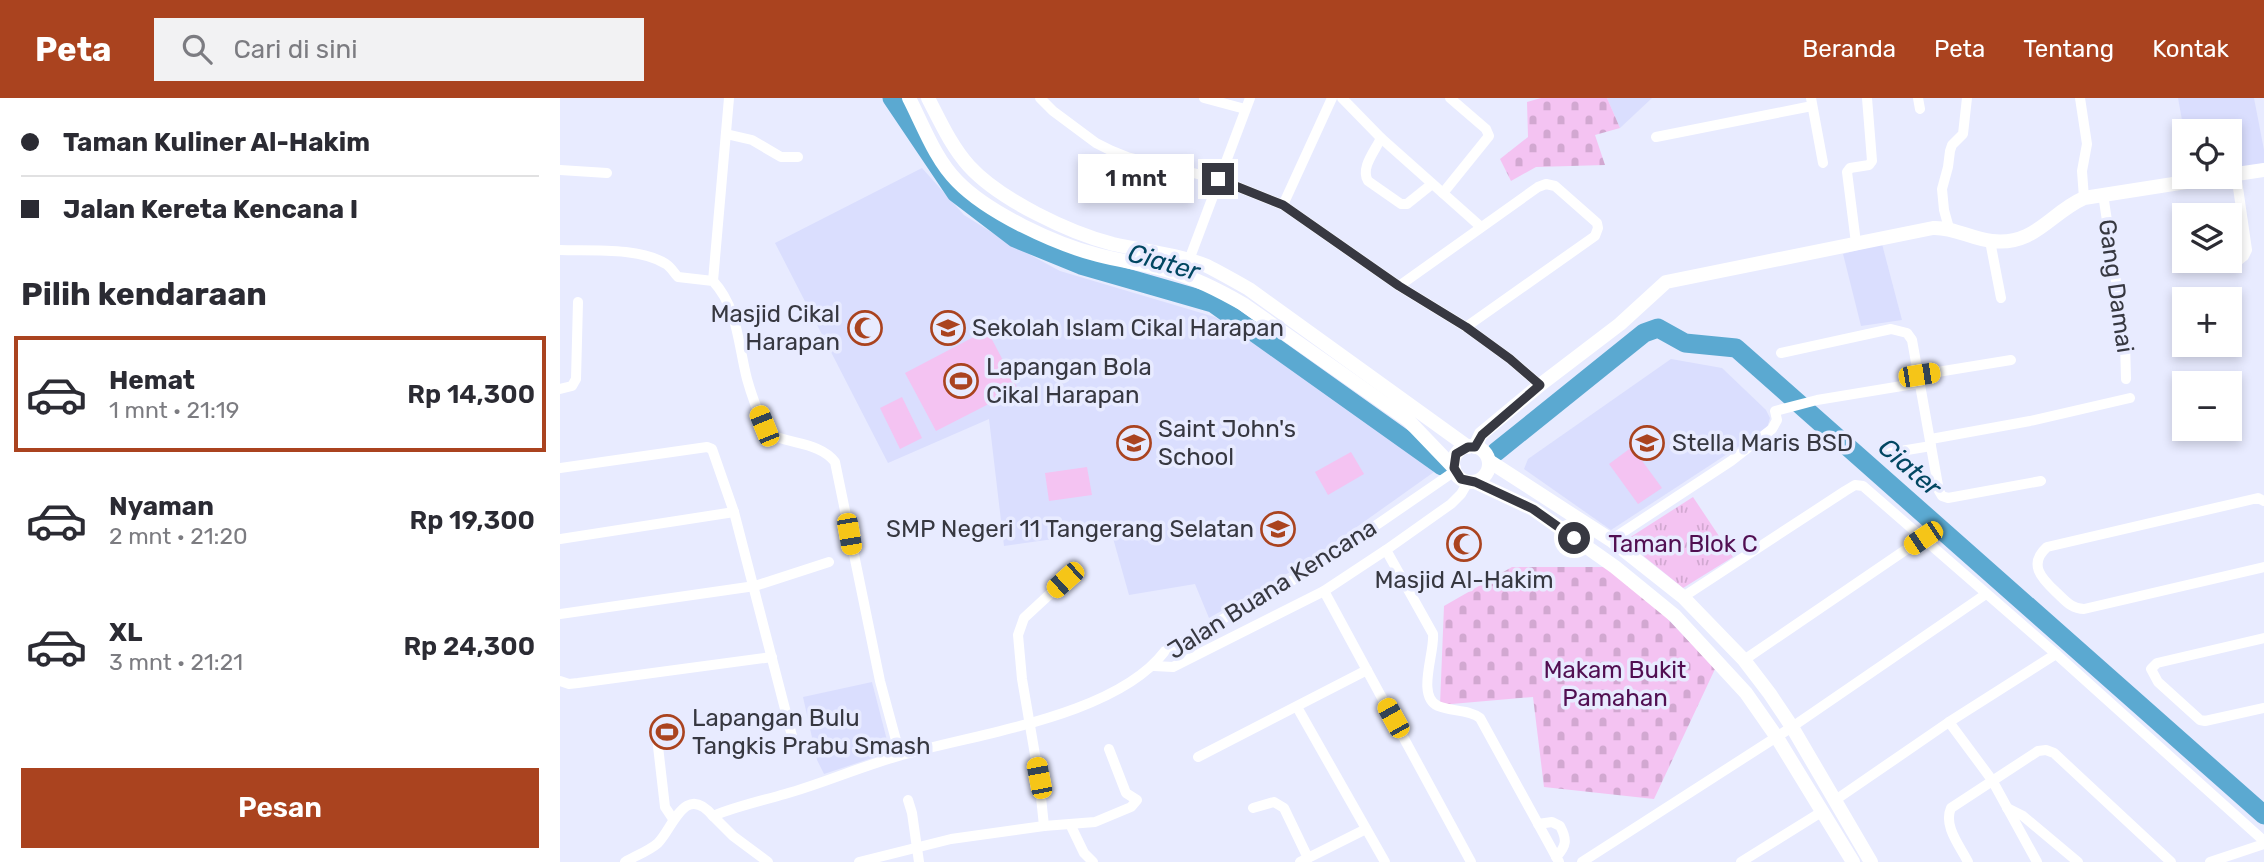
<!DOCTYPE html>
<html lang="id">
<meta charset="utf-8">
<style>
:root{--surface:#fff;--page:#f2f2f3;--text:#2b2b33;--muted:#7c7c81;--line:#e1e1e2;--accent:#aa431f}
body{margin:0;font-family:Rubik,sans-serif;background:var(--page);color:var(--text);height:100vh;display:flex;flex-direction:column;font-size:26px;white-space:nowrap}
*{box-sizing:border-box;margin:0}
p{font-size:23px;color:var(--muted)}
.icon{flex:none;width:38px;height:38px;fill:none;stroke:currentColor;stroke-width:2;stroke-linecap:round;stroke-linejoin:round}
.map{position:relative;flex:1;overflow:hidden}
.details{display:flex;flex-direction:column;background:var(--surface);width:560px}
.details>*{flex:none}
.top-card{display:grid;align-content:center;height:154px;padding:0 21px;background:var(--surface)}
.tools{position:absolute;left:1612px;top:21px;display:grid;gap:14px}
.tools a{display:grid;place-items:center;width:70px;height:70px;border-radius:0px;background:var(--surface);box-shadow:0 4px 10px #0003;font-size:35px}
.end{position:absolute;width:32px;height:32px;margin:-16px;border:9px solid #373841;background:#fff;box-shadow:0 0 0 4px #fff}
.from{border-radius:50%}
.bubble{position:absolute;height:49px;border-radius:0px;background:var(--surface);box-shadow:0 4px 10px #0003;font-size:23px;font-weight:600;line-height:49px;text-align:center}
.car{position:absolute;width:21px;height:42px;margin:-21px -10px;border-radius:9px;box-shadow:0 0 5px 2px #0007;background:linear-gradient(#f5c518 24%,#345 0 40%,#f5c518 0 76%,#345 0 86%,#f5c518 0)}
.top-card b{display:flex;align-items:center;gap:24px;height:66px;font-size:26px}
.top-card b+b{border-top:2px solid var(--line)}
.top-card i{width:18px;height:18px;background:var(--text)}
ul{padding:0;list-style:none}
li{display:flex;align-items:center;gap:21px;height:116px;margin:0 14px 10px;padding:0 7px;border:4px solid transparent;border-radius:0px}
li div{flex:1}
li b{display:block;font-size:26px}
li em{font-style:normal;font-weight:600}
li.selected{border-color:var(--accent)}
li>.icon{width:63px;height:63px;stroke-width:1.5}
h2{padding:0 21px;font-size:32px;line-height:84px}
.primary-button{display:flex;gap:14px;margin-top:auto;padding:14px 21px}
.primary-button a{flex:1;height:80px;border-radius:0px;background:var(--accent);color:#fff;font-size:28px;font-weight:600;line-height:80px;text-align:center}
header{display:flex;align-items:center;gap:42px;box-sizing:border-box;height:98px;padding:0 35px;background:var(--accent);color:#fff}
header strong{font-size:33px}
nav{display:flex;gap:38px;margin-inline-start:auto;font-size:24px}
.search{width:490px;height:63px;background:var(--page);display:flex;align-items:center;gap:18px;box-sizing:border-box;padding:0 24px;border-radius:0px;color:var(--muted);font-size:26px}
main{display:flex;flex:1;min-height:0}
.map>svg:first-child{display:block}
</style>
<header>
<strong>Peta</strong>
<div class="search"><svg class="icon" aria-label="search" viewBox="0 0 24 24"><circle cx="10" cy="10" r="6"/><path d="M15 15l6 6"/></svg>Cari di sini</div>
<nav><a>Beranda</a><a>Peta</a><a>Tentang</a><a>Kontak</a></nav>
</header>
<main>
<section class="details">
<div class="top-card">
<b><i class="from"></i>Taman Kuliner Al-Hakim</b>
<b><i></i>Jalan Kereta Kencana I</b>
</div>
<h2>Pilih kendaraan</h2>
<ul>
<li class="selected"><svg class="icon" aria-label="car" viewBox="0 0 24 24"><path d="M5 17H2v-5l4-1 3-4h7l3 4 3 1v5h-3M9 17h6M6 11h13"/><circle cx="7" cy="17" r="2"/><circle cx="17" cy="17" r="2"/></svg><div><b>Hemat</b><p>1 mnt · 21:19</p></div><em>Rp 14,300</em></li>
<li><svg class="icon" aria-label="car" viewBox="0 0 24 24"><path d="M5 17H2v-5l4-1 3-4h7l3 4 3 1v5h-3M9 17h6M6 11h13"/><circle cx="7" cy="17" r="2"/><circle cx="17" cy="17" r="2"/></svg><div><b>Nyaman</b><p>2 mnt · 21:20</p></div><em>Rp 19,300</em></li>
<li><svg class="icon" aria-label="car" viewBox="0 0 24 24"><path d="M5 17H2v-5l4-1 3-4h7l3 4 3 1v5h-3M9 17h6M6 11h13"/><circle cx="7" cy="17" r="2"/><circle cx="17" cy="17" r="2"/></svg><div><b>XL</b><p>3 mnt · 21:21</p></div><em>Rp 24,300</em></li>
</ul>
<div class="primary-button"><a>Pesan</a></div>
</section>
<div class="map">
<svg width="1704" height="764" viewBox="0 0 1704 764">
<defs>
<pattern id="grass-tufts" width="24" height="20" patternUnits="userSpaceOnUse" patternTransform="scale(1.75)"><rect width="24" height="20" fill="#f4c3f2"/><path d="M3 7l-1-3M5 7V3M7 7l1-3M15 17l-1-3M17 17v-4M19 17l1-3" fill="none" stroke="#d2a8d1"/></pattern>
<pattern id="cemetery-stones" width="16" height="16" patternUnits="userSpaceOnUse" patternTransform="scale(1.75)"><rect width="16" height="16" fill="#f4c3f2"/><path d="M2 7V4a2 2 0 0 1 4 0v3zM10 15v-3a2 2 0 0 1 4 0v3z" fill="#d2a8d1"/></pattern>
</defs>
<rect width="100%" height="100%" fill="#e8ebff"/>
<g fill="#dadefe">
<path d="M 1047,0 L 1092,0 L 1060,30 Z"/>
<path d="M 1618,0 L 1694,0 L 1704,52 L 1704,66 L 1670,71 L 1670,33 L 1624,33 Z"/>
<path d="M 362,70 L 404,117 L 452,147 L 500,173 L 655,219 L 750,284 L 874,374 L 746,465 L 649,520 L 635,486 L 569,497 L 551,433 L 444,448 L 429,321 L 328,365 L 215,145 Z"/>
<path d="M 1322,146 L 1342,222 L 1301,228 L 1283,156 Z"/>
<path d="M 1111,261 L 1162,270 L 1206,312 L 1210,320 L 1207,330 L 1051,432 L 964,371 L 968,361 Z"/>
<path d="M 312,584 L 330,654 L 264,676 L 257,662 L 243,599 Z"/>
</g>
<path fill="url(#grass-tufts)" d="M 1133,399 L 1173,459 L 1123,490 L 1070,447 L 1069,440 Z"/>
<g fill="url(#cemetery-stones)">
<path d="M 981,0 L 1047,0 L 1060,30 L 1035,37 L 1045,67 L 976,69 L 951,83 L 940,61 L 968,39 L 967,4 Z"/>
<path d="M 952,469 L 1046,469 L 1086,498 L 1155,571 L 1094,701 L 984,689 L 973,599 L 880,607 L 884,508 Z"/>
</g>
<g fill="#f4c3f2">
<path d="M 427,232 L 458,291 L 376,333 L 345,275 Z"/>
<path d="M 342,299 L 362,340 L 340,351 L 320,310 Z"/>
<path d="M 1072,349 L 1102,390 L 1078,406 L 1049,366 Z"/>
<path d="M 791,354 L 804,376 L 768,397 L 755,374 Z"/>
<path d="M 527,369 L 532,397 L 489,403 L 485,375 Z"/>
</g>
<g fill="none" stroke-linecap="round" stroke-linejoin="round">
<g stroke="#5ba9d1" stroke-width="19">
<path d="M 332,0 L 396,95 L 455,140 L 521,167 L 653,205 L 882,368"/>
<path d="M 936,354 L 1084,235 L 1098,230 L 1125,245 L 1176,250 L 1704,717"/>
</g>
<g stroke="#fff" stroke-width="10">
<path d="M 480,0 L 493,13 L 536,45 L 552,53 L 567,59 L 658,81 L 723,107 L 839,188 L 906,229 L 950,261 L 980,287"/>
<path d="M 644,0 L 685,11"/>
<path d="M 782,0 L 821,40 L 921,129"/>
<path d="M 1251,0 L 1263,65"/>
<path d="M 1358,0 L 1360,11"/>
<path d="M 1520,0 L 1527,46 L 1522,73 L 1524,100"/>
<path d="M 166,36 L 192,42 L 221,59 L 238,59"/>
<path d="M 1096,39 L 1252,8"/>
<path d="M 821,40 C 815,53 800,70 808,83 L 841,106 L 847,106 L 872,86"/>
<path d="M 0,72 L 47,75"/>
<path d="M 883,95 L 929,38 L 926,31 L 890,0"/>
<path d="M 1543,96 L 1565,244 L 1566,281"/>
<path d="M 723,107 L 772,0"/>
<path d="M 1389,130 L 1384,112 L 1382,91 L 1388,69 L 1390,53 L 1392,47 L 1403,36 L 1407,0"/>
<path d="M 1430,143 L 1441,200"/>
<path d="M 1296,145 L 1287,74 L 1290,70 L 1309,67 L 1312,63 L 1307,0"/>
<path d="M 0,152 C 30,153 80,149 106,166 C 111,169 114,175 118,179 L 153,183 C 178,210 178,246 187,281 C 192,299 199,317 206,334 C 227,347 259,343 275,364 L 320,583 L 340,657"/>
<path d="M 629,162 L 690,0"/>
<path d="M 1669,170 L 1684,158 L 1687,152 L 1676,76"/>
<path d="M 153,183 L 169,0"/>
<path d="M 839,188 L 978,89 L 986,86 L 995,88 L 1037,125 L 1038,130 L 1035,138 L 906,229"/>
<path d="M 1221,255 L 1331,231 L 1347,235 L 1352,242 L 1379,393 L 1382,398 L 1388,400 L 1481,383"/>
<path d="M 1359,277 L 1451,262"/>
<path d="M 0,291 L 12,288 L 16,281 L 18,204"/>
<path d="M 1371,341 L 1470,323 L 1570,300"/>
<path d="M 1329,355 L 1371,348"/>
<path d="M 0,370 L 147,349 L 152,351 L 174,414 L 232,638"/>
<path d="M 1704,403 L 1698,400 L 1487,449 C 1468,466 1481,480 1496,494 C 1505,502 1511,511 1524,511 L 1704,469"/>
<path d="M 0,441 L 174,414"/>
<path d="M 1051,442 L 1171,363 L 1212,331 L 1217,322 L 1215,313 L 1257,302 L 1360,285"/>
<path d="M 826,452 L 873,536 C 875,555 856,598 878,608 C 892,614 908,611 920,620 L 999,764"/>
<path d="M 764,493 L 911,764"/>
<path d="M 1123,499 L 1285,393 L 1295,387 L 1303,388 L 1496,556 L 1704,743"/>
<path d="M 0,516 L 195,488 L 269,464"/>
<path d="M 1704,540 L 1597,565 L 1591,571 L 1598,584 L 1640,622 L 1645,623 L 1704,610"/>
<path d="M 1184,562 L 1363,440"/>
<path d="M 594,568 L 613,569 L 764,493 L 826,452 L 891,406 L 901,396 L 908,384"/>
<path d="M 0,583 L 9,586 L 18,585 L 212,559"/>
<path d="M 737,609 L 825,764"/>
<path d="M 1389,624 L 1432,682 L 1477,764"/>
<path d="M 96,631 L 105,709 L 113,721"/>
<path d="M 638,659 L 807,572"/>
<path d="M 348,702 L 352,715 L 359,764"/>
<path d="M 1274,703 L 1389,624 L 1496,556"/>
<path d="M 693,710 L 714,704 L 724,710 L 748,760"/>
<path d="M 1447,710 L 1463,718 L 1518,764"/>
<path d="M 153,718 L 173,738 L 208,764"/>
<path d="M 510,726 L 524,755 L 533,764"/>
<path d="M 978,726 L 992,724 L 1000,728 C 1007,741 1007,748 996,759"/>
<path d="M 484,728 L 479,680 L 462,581 L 458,537 L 464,520 L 505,482"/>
<path d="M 65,764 C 75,758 89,753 98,745 C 113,730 125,684 153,718 C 177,708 201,703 225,696 C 264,685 302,668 342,657 C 419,635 556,618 605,553 L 751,472 L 895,373"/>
<path d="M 299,764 L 391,741 L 484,728 L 535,724 L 571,709 L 577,702 L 566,695 L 549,651"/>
<path d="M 740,764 L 806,731"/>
<path d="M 1022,764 L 1232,629 L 1426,496"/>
<path d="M 1181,764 L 1263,713"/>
<path d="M 1408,764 C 1400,748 1383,728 1391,710 L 1478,653 L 1486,652 L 1494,655 L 1611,764"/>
<path d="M 1650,764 L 1704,746"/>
</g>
<g stroke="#fff" stroke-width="14">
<path d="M 349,0 C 363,27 375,61 397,83 C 428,115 495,146 538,157 C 564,164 590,166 616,175 C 640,182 662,194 683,206 L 848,322 L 894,370"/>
<path d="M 368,0 C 380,23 391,48 409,68 C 440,102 510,135 553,146 C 584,153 617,156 647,168 C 661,175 675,183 689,191 L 908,349"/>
<path d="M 1670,77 L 1704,72"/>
<circle cx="911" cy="366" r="18"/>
<path d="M 915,349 L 921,336 L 980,287 L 1060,226 L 1106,184 L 1373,130 C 1394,129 1411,141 1432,143 C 1475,148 1490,115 1524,100 L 1658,79"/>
<path d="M 929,363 L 1051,442 L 1123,499 L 1184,562 L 1210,596 L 1232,629 L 1311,764"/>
<path d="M 915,384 L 973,411 L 1055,469 L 1115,518 L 1186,595 L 1216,638 L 1293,764"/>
</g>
</g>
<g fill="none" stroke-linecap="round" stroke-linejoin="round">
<path stroke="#373841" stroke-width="9" d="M 658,81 L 723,107 L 839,188 L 906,229 L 950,261 L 980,287 L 922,337 L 915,349 L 908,349 L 896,356 L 894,370 L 901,381 L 915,384 L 973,411 L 1014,440"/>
</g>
<defs>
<g id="mosque-ring" transform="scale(1.75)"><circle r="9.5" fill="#e8ebff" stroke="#aa431f" stroke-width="1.5"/><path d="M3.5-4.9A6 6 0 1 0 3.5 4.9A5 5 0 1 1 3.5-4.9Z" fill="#aa431f"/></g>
<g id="school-ring" transform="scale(1.75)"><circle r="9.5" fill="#e8ebff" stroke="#aa431f" stroke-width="1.5"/><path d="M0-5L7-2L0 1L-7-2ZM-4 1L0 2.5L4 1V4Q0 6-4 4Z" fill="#aa431f"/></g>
<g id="stadium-ring" transform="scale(1.75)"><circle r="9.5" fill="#e8ebff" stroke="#aa431f" stroke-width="1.5"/><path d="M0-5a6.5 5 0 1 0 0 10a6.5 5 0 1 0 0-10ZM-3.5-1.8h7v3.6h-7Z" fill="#aa431f"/></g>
</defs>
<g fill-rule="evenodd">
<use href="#mosque-ring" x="305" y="230"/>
<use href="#school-ring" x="388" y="230"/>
<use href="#stadium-ring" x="401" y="283"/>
<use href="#school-ring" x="574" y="345"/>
<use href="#school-ring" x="1087" y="345"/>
<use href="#school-ring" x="718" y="431"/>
<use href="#mosque-ring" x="904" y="446"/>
<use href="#stadium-ring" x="107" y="634"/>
</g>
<g text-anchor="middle" stroke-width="7" stroke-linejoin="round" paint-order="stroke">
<g font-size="24" fill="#373841" stroke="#e8ebff">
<text transform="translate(1556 188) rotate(82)" y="8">Gang Damai</text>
<text transform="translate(712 491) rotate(-32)" y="8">Jalan Buana Kencana</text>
</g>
<g font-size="24" fill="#373841" stroke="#e8ebff" text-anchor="start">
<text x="280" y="224" text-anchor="end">Masjid Cikal<tspan x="280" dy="28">Harapan</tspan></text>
<text x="412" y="238">Sekolah Islam Cikal Harapan</text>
<text x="426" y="277">Lapangan Bola<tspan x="426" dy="28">Cikal Harapan</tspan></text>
<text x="598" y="339">Saint John's<tspan x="598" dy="28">School</tspan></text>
<text x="1112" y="353">Stella Maris BSD</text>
<text x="694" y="439" text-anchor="end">SMP Negeri 11 Tangerang Selatan</text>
<text x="904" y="490" text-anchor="middle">Masjid Al-Hakim</text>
<text x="132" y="628">Lapangan Bulu<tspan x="132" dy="28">Tangkis Prabu Smash</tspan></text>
</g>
<g font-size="24" fill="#510f52" stroke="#e8ebff">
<text x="1123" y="454">Taman Blok C</text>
<text x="1055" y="580">Makam Bukit<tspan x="1055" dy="28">Pamahan</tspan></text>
</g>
<g font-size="26" font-style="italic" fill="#024762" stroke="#e8ebff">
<text transform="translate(604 164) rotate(16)" y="9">Ciater</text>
<text transform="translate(1350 369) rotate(41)" y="9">Ciater</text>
</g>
</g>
</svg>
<div class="tools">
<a><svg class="icon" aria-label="locate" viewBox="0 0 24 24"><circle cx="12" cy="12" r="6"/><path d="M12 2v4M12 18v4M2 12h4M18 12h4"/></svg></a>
<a><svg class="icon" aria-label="layers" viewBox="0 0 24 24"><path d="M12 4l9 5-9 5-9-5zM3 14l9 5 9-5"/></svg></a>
<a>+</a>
<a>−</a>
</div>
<i class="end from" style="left:1014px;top:440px"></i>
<i class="end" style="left:658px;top:81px"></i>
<div class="bubble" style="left:518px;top:56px;width:116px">1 mnt</div>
<i class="car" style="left:1359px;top:277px;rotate:81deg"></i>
<i class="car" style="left:204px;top:328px;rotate:338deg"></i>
<i class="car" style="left:289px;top:436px;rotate:170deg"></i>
<i class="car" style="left:1363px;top:440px;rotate:236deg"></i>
<i class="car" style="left:505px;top:482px;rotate:228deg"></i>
<i class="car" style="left:833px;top:620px;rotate:331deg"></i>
<i class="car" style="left:479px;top:680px;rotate:349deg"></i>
</div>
</main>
